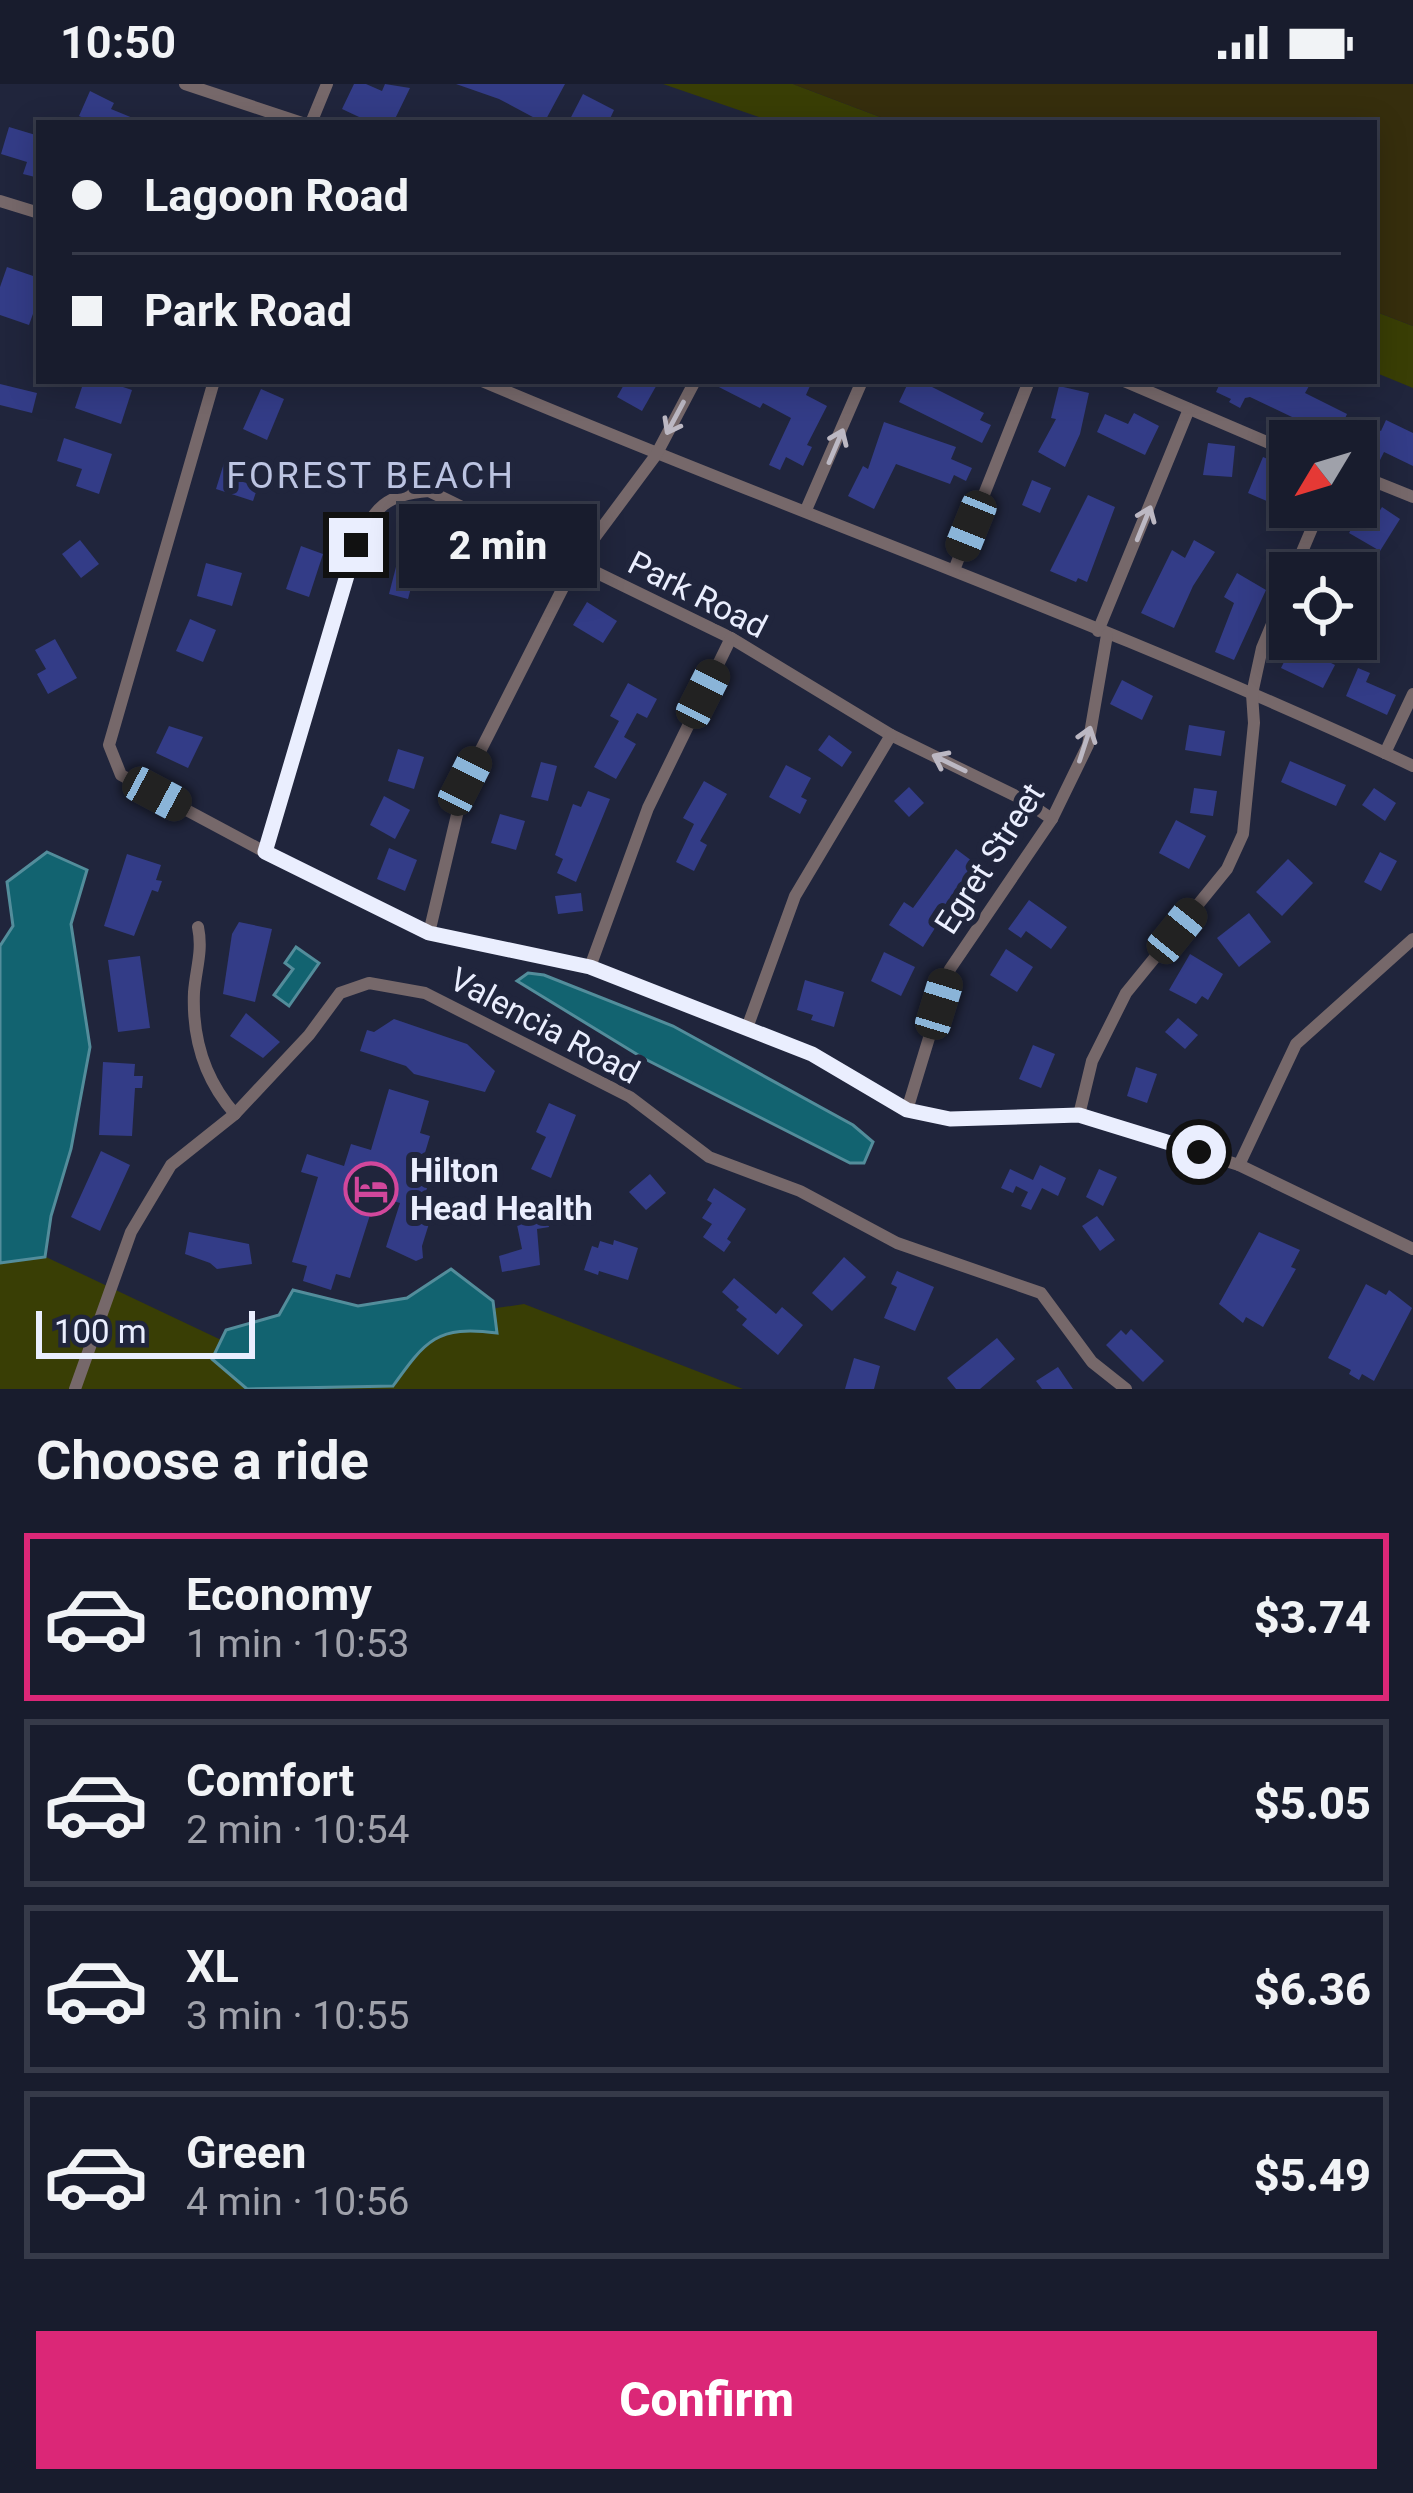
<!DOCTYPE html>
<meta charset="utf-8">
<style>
:root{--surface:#181c2d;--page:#212535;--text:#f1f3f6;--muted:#9fa1aa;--line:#363a49;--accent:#db2777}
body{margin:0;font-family:Roboto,sans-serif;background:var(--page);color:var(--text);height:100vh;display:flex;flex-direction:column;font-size:45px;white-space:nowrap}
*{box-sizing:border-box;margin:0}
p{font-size:39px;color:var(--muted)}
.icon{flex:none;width:66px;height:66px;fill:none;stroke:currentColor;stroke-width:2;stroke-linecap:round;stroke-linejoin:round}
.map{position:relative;height:1305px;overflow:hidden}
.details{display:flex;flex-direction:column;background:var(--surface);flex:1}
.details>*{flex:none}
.hud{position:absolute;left:36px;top:36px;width:1341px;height:264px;border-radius:0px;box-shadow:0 6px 30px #0003,0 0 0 3px var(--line);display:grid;align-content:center;height:264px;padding:0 36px;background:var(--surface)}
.needle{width:78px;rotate:232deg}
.tools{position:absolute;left:1269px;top:336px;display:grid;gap:24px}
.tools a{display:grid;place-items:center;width:108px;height:108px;border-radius:0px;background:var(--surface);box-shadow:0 6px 30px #0003,0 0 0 3px var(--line);font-size:60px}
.scale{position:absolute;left:36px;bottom:30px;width:219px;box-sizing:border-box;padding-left:12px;border:6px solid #eaeefe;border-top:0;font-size:33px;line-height:42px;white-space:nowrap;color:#eaeefe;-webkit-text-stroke:9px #20253c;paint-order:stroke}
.end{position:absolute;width:54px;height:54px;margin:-27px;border:15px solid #eaeefe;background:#111;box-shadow:0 0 0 6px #111}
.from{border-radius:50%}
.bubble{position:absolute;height:84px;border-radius:0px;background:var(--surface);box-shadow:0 6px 30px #0003,0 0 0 3px var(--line);font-size:39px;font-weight:800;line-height:84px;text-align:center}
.car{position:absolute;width:36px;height:72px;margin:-36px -18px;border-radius:15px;box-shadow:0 0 9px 3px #0007;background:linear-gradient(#222 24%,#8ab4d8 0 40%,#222 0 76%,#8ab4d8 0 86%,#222 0)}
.hud b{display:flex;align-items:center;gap:42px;height:114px;font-size:45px}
.hud b+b{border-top:3px solid var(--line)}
.hud i{width:30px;height:30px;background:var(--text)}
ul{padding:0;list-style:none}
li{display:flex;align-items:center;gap:36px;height:168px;margin:0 24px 18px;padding:0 12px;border:6px solid var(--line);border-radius:0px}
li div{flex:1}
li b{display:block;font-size:45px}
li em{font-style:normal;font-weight:800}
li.on{border-color:var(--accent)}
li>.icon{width:108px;height:108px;stroke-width:1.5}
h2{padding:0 36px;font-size:54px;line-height:144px}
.action{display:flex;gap:24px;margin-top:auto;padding:24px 36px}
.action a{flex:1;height:138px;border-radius:0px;background:var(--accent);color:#fff;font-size:48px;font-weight:800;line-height:138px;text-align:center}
.status{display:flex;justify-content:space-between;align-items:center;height:84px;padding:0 60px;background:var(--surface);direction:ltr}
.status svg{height:33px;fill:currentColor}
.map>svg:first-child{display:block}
</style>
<div class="status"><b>10:50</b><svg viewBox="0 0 49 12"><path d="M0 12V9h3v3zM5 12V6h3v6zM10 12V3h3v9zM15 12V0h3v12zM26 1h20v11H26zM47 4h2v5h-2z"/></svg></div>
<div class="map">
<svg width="1413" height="1305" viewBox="0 0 1413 1305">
<rect width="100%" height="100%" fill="#20253c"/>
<g fill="#393e05">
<path d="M 663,0 L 793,0 L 896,39 L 776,39 Z"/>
<path d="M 1374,227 L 1413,242 L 1413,304 L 1374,288 Z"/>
<path d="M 47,768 L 87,786 L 71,840 L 90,963 L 71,1065 L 51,1132 L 46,1173 L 236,1263 L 524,1220 L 743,1305 L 0,1305 L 0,862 L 13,842 L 7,798 Z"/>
</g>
<path fill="#362e0d" d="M 793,0 L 1413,0 L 1413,242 L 1374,227 L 1374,39 L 896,39 Z"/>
<g fill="#126370" stroke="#538d9b" stroke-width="3">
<path d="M 47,768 L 87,786 L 71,840 L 90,963 L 71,1065 L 51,1132 L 45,1173 L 0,1179 L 0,862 L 13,842 L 7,798 Z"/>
<path d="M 296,863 L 319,879 L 289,922 L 274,911 L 293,885 L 285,879 Z"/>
<path d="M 528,889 L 544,891 L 673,942 L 853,1041 L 873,1058 L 864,1079 L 850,1079 L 643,974 L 517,897 Z"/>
<path d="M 451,1185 L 493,1217 L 497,1249 C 437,1241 426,1256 393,1302 L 247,1305 L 212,1275 L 226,1246 L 279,1231 L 293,1206 L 358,1222 L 407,1214 Z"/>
</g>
<g fill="#333c87">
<path d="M 354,0 L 366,0 L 382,7 L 385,0 L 410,4 L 393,39 L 372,39 L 342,25 Z"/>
<path d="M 456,0 L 565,0 L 544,39 L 499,15 Z"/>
<path d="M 90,7 L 114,19 L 111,25 L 145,39 L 95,39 L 79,32 Z"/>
<path d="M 583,10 L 614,26 L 608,39 L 568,39 Z"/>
<path d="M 9,43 L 39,52 L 39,94 L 23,90 L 27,78 L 1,70 Z"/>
<path d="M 7,183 L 39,194 L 39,213 L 29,241 L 0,231 L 0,203 Z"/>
<path d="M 84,297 L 105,297 L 132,306 L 121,340 L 75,324 Z"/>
<path d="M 626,297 L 659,297 L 642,327 L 617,313 Z"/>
<path d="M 707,297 L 800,297 L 810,302 L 806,311 L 827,322 L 807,361 L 812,363 L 803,382 L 786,373 L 780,386 L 769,381 L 791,334 L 763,319 L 760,324 Z"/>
<path d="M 909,297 L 920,297 L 984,329 L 980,336 L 991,341 L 982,359 L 899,318 Z"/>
<path d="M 1221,297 L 1300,297 L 1309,302 L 1305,309 L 1347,330 L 1336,354 L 1250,313 L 1245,314 L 1240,324 L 1229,318 L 1231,315 L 1216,308 Z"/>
<path d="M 0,300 L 37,309 L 32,329 L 0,321 Z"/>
<path d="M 1059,302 L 1089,309 L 1080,350 L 1065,383 L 1038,368 L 1056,335 L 1051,334 Z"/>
<path d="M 261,305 L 284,315 L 267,356 L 243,345 Z"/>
<path d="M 1134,329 L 1159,342 L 1145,371 L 1097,348 L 1105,330 L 1128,340 Z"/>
<path d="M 1386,336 L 1413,349 L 1413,382 L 1384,368 L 1379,378 L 1362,370 L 1375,344 L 1381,347 Z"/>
<path d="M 884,338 L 956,363 L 951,375 L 972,384 L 966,397 L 954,391 L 950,400 L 896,380 L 874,425 L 848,412 L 863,382 L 868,385 Z"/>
<path d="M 64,354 L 112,370 L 99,410 L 76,402 L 82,385 L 57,377 Z"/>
<path d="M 1208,359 L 1235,362 L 1232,393 L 1203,391 Z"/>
<path d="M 1263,373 L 1282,381 L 1280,387 L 1290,391 L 1290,427 L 1248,409 Z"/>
<path d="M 224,379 L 247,387 L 243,398 L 258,402 L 253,417 L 216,405 Z"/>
<path d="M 1032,396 L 1051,404 L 1040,429 L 1022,421 Z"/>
<path d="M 1088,411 L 1115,423 L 1087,498 L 1078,494 L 1076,498 L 1050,487 Z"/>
<path d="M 1382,423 L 1400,435 L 1380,467 L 1349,449 L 1357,435 L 1362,438 L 1369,428 L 1376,433 Z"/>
<path d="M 80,456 L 99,480 L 81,494 L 62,470 Z"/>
<path d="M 1194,456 L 1215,468 L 1193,502 L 1174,544 L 1141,529 L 1172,466 L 1185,474 Z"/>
<path d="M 301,462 L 323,470 L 309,513 L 286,505 Z"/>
<path d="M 206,479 L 242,489 L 232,522 L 197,512 Z"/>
<path d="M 397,479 L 416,485 L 408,515 L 389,510 Z"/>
<path d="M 1237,489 L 1266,506 L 1234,576 L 1215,568 L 1234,519 L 1224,513 Z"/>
<path d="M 587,518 L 617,537 L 603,559 L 573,541 Z"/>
<path d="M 190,535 L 216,546 L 203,578 L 176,567 Z"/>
<path d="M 55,555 L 77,594 L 48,610 L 37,590 L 46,585 L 35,566 Z"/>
<path d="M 1293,560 L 1335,581 L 1323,604 L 1281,584 Z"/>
<path d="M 1358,584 L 1370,589 L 1366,598 L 1396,611 L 1387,631 L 1346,612 Z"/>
<path d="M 1122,596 L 1153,612 L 1142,636 L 1110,620 Z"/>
<path d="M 628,599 L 657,615 L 647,634 L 637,629 L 624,653 L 636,660 L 616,695 L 594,683 L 619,637 L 610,632 Z"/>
<path d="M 1189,641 L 1225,647 L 1221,672 L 1185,666 Z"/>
<path d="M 169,642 L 203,653 L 188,684 L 156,669 Z"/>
<path d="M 829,651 L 852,668 L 842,683 L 818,666 Z"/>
<path d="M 398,665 L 424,673 L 414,705 L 388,697 Z"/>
<path d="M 1290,677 L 1346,701 L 1336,722 L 1281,698 Z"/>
<path d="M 541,678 L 557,682 L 548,717 L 531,713 Z"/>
<path d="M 786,681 L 811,694 L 801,713 L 807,716 L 800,730 L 769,713 Z"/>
<path d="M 704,697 L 727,710 L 700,757 L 707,761 L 694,787 L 676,778 L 694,740 L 683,734 Z"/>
<path d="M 909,703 L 924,719 L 909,733 L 894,717 Z"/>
<path d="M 1194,704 L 1217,707 L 1213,732 L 1190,729 Z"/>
<path d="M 1374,704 L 1396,719 L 1385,737 L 1362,721 Z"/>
<path d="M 588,707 L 610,715 L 576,798 L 557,789 L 563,775 L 555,771 L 573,720 L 581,723 Z"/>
<path d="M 384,712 L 410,726 L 395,755 L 370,741 Z"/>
<path d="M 500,730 L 525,737 L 516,766 L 491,759 Z"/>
<path d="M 1176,736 L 1206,752 L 1189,785 L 1159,769 Z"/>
<path d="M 389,764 L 417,776 L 405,807 L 377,795 Z"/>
<path d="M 956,765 L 976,780 L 939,831 L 942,833 L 923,863 L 889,841 L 904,818 L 913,824 Z"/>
<path d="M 1380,768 L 1397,777 L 1381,807 L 1364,798 Z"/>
<path d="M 127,770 L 161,781 L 156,796 L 162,797 L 158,808 L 152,806 L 134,852 L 104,842 Z"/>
<path d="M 1288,775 L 1313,799 L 1282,832 L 1256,808 Z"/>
<path d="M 581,809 L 583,827 L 558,830 L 555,812 Z"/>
<path d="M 1029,816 L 1067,843 L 1051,865 L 1026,847 L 1021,854 L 1008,845 Z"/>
<path d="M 1249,829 L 1271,858 L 1239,883 L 1217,854 Z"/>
<path d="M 239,838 L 272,845 L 255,918 L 223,910 L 232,850 Z"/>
<path d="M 1006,865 L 1033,883 L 1017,908 L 990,891 Z"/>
<path d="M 884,868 L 915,883 L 901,912 L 871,897 Z"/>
<path d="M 1190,870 L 1223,890 L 1208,916 L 1202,912 L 1196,920 L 1169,906 Z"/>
<path d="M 140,872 L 150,944 L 118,948 L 108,876 Z"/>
<path d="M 805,896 L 844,908 L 834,943 L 811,936 L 813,931 L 797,926 Z"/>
<path d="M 246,929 L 280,958 L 263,974 L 230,952 Z"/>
<path d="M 1178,934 L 1198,951 L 1185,965 L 1165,948 Z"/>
<path d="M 394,935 L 467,960 L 495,987 L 485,1008 L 414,990 L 406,982 L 360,967 L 367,946 L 374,948 Z"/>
<path d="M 1033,961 L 1055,970 L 1041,1004 L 1019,995 Z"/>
<path d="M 103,978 L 135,980 L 134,992 L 143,992 L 142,1004 L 135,1004 L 132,1052 L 99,1051 Z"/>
<path d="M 1136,983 L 1157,990 L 1147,1019 L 1127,1012 Z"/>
<path d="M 389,1005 L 429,1017 L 420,1049 L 430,1052 L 421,1082 L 433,1086 L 425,1110 L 437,1114 L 422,1162 L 423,1174 L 416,1177 L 386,1163 L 400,1119 L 376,1112 L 350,1194 L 336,1190 L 331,1206 L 303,1197 L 307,1182 L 292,1178 L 318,1093 L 301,1088 L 307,1070 L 344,1082 L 351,1060 L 371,1066 Z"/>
<path d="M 549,1019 L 576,1031 L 551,1094 L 531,1085 L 546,1053 L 536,1048 Z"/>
<path d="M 101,1067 L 130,1081 L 100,1147 L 71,1133 Z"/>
<path d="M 1040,1081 L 1066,1094 L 1058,1112 L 1042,1104 L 1031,1126 L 1021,1122 L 1028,1108 L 1016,1102 L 1013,1109 L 1001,1104 L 1010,1085 L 1033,1096 Z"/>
<path d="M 1099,1085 L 1117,1093 L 1103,1122 L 1086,1113 Z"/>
<path d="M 650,1090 L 666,1109 L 646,1126 L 629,1108 Z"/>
<path d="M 714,1104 L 746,1125 L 727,1155 L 731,1158 L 724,1168 L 703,1153 L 712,1140 L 702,1134 L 712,1119 L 707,1116 Z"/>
<path d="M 544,1116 L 549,1143 L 537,1145 L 540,1181 L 502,1188 L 499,1172 L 522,1165 L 517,1141 L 523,1140 L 520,1121 Z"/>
<path d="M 1097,1132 L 1115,1156 L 1100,1167 L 1082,1142 Z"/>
<path d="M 189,1148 L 249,1160 L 252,1180 L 217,1185 L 210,1179 L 185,1170 Z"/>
<path d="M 1259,1148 L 1300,1166 L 1291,1183 L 1296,1185 L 1263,1243 L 1246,1233 L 1243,1239 L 1219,1220 Z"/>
<path d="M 614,1156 L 638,1164 L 628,1196 L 599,1187 L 598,1191 L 584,1186 L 592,1162 L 598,1164 L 600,1157 L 613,1161 Z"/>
<path d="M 844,1173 L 866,1193 L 832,1227 L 812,1209 Z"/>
<path d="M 897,1187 L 934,1203 L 915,1247 L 884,1234 L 897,1203 L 891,1200 Z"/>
<path d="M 734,1194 L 776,1230 L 782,1223 L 803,1241 L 778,1271 L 742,1241 L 747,1235 L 736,1226 L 739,1223 L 722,1208 Z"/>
<path d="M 1366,1200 L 1386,1211 L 1389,1206 L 1412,1224 L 1374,1297 L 1362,1290 L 1359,1296 L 1349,1290 L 1351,1286 L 1328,1274 Z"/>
<path d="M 1131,1245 L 1164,1277 L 1143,1298 L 1106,1261 L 1121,1246 L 1126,1251 Z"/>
<path d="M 997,1254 L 1015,1275 L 980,1305 L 956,1305 L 947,1294 Z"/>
<path d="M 854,1274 L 880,1282 L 874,1305 L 845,1305 Z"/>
<path d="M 1058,1283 L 1073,1305 L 1042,1305 L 1036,1297 Z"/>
</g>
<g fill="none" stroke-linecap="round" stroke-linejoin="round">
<g stroke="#76686a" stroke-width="12">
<path d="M 185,0 L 302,39"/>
<path d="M 311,39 L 327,0"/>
<path d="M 0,117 L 39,129"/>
<path d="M 214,297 L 109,661 L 121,691 L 265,768 L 429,849 L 590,883 L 812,970 L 907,1026 L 950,1035 L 1079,1031 L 1239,1081 L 1413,1165"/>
<path d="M 482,297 C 791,428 1109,539 1413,682"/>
<path d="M 1124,297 L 1290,368"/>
<path d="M 1356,390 L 1413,413"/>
<path d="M 806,426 L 862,297"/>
<path d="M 954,486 L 1029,297"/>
<path d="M 1293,489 L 1321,423"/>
<path d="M 1098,547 L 1189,325"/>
<path d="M 1385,669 L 1413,610"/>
<path d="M 265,768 L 356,461 C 377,422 384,411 429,407 L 731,554 L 891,651 L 1022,715 L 1052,735"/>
<path d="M 198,843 C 203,867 196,884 194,908 C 192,954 205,996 235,1030"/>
<path d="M 429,849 L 465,697 L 575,480 L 656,371 L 695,297"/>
<path d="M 590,883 L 648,724 L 731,554"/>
<path d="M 747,944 L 795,812 L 891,651"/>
<path d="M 907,1026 L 950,885 L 1052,735 L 1088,661 L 1107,551"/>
<path d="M 1079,1031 L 1092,977 L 1126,909 L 1227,785 L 1243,750 L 1254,639 L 1252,610 L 1262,564 L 1290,497"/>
<path d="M 1239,1081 L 1296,960 L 1413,855"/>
<path d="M 75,1305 L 131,1148 L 171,1081 L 235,1030 L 309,951 L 340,909 L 369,899 L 425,909 L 630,1013 L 709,1073 L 800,1107 L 897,1159 L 1041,1209 L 1092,1278 L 1126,1305"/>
</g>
</g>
<defs><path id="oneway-shaft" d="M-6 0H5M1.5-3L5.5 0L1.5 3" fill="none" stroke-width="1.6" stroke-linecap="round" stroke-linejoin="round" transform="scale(3)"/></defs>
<g stroke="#bcb8c3">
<use href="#oneway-shaft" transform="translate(675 334) rotate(118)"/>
<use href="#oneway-shaft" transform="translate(836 362) rotate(-67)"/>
<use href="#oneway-shaft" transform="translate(1144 439) rotate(-68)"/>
<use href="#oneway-shaft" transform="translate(1085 660) rotate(-72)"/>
<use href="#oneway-shaft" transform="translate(949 679) rotate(-154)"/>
</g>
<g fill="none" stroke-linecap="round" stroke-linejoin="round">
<path stroke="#eaeefe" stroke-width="15" d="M 356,461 L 265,768 L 429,849 L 590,883 L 812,970 L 907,1026 L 950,1035 L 1079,1031 L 1199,1068"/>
</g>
<defs>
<g id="hotel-ring" transform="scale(2.7)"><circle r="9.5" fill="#20253c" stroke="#d1479c" stroke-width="1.5"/><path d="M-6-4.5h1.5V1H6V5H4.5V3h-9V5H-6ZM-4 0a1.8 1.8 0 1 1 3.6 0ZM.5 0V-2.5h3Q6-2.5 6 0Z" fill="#d1479c"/></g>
</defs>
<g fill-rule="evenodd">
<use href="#hotel-ring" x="371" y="1105"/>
</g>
<g text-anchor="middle" stroke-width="12" stroke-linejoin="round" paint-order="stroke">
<g font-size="33" fill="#eaeefe" stroke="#20253c">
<text transform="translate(698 510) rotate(27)" y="12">Park Road</text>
<text transform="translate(989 774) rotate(-57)" y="12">Egret Street</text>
<text transform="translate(545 941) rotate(28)" y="12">Valencia Road</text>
</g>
<g font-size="33" font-weight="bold" fill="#eaeefe" stroke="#20253c" text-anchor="start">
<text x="410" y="1098">Hilton<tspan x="410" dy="38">Head Health</tspan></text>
</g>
<g font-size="36" letter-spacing="3" fill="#bcc4e2" stroke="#20253c">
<text x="371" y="404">FOREST BEACH</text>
</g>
</g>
</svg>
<div class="tools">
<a><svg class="needle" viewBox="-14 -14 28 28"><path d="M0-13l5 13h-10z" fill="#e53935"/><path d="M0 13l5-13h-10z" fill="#9fa1aa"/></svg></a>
<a><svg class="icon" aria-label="locate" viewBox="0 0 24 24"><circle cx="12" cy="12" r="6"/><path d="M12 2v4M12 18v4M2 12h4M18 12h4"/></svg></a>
</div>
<div class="scale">100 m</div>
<i class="end from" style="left:1199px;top:1068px"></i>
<i class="end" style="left:356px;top:461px"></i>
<div class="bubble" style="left:399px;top:420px;width:198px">2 min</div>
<i class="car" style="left:971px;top:442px;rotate:202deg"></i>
<i class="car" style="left:703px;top:610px;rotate:27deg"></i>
<i class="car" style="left:465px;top:697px;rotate:27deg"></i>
<i class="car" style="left:157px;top:710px;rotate:118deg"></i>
<i class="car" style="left:1177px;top:847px;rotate:39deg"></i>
<i class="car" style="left:939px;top:920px;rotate:17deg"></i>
<div class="hud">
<b><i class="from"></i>Lagoon Road</b>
<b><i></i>Park Road</b>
</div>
</div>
<section class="details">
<h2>Choose a ride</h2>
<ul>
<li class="on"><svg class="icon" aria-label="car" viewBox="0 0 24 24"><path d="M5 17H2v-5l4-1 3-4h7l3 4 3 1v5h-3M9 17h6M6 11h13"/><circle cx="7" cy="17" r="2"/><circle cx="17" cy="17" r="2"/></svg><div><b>Economy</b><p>1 min · 10:53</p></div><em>$3.74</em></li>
<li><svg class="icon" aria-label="car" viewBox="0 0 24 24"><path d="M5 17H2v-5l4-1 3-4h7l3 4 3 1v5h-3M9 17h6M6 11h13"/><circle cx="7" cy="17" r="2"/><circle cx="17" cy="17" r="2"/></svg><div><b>Comfort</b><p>2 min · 10:54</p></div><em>$5.05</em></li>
<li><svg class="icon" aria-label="car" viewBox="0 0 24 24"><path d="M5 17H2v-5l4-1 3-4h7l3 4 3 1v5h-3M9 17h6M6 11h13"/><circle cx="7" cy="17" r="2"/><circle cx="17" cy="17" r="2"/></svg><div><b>XL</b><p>3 min · 10:55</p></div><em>$6.36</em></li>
<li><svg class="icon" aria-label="car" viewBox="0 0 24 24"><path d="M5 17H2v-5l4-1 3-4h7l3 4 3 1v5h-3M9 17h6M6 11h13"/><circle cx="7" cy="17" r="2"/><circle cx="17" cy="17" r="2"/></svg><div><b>Green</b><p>4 min · 10:56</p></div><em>$5.49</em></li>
</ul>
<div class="action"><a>Confirm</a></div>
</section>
